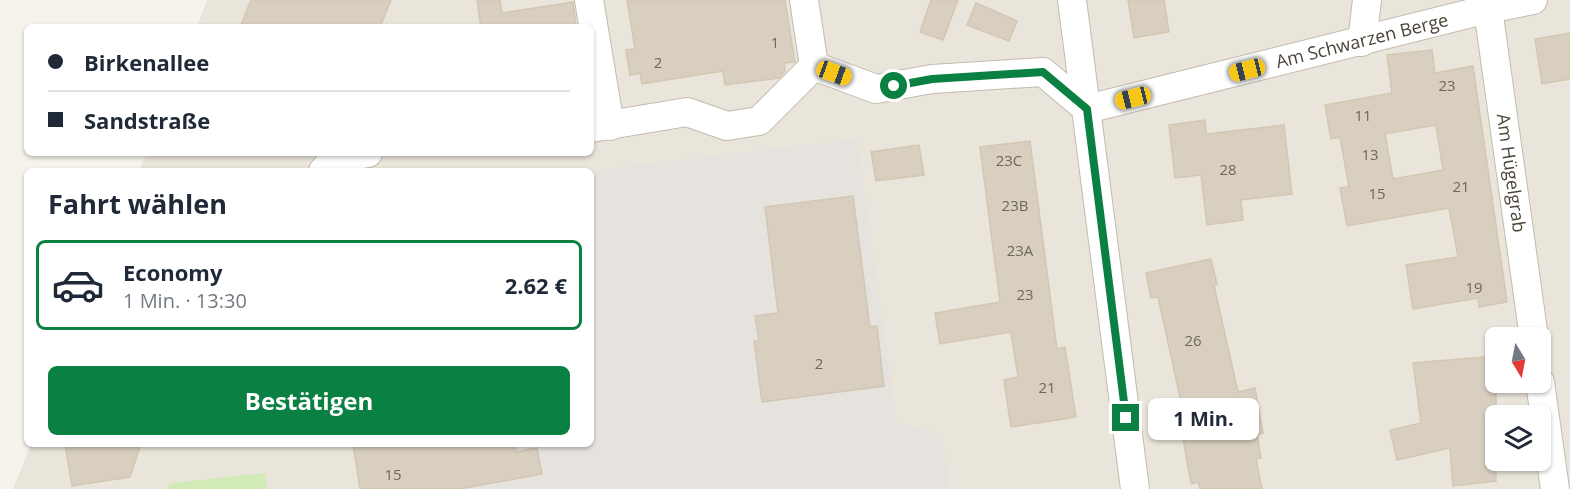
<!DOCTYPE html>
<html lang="de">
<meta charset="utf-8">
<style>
:root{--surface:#fff;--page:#f6f6f7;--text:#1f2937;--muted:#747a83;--line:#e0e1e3;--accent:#0b8043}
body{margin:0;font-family:"Open Sans",sans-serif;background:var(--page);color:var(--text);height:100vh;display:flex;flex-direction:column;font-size:22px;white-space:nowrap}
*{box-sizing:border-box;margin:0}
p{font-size:20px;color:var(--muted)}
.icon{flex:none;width:33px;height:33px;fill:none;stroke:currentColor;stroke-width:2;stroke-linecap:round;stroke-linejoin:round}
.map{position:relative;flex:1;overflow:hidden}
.details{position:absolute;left:24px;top:168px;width:570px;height:279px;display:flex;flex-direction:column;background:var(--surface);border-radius:9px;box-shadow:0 2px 4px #0004}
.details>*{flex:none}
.hud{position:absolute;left:24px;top:24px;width:570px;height:132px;border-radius:9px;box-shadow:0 2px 4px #0004;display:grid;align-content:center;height:132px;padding:0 24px;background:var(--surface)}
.needle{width:39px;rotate:170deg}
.fabs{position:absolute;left:1485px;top:327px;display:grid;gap:12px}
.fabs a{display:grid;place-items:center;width:66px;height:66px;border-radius:9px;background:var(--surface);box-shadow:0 2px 4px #0004;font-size:30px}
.end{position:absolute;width:27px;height:27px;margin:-14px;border:8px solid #0b8043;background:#fff;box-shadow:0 0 0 3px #fff}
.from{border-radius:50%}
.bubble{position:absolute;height:42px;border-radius:9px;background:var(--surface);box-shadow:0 2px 4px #0004;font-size:20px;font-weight:700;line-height:42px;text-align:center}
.car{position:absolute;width:18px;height:36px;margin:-18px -9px;border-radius:8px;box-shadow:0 0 4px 2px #0007;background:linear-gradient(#f5c518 24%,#345 0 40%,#f5c518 0 76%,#345 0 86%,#f5c518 0)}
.hud b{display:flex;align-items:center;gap:21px;height:57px;font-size:22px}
.hud b+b{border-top:2px solid var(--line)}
.hud i{width:15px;height:15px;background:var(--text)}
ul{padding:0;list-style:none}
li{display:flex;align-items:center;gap:18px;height:90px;margin:0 12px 9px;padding:0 12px;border:3px solid transparent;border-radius:9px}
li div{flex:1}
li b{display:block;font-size:22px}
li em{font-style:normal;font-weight:700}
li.on{border-color:var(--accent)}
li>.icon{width:54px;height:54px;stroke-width:1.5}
h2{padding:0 24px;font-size:27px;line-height:72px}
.action{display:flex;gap:12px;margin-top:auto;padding:12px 24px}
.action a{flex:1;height:69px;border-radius:9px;background:var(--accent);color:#fff;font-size:24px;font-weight:700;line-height:69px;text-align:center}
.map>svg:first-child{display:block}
</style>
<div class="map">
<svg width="1570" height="489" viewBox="0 0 1570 489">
<rect width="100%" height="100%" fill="#f6f3ec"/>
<path fill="#eae5da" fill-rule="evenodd" d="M 207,0 L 1570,0 L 1570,489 L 13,489 L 31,444 L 591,444 L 591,171 L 139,171 L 147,153 L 591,153 L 591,27 L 197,27 ZM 1496,338 L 1540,338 L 1540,382 L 1496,382 ZM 1496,416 L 1540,416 L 1540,460 L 1496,460 Z"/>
<path fill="#e6e2dd" d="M 857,139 L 897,422 L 942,434 L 950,489 L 453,489 L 453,444 L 591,444 L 591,171 L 587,171 Z"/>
<path fill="#d2eab5" d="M 265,473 L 267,489 L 167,489 L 170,483 Z"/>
<g fill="#d8cfc1" stroke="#d3c7b4" stroke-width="1.5" fill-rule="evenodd">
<path d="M 251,0 L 391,0 L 380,27 L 240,27 Z"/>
<path d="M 477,0 L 500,0 L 502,13 L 573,2 L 576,25 L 563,27 L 481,27 Z"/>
<path d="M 627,0 L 785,0 L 795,62 L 784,63 L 785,71 L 779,78 L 725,85 L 723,71 L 642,84 L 640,73 L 630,75 L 626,50 L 635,49 Z"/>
<path d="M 931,0 L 958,0 L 943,40 L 920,32 Z"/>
<path d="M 1128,0 L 1164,0 L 1169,32 L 1134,38 Z"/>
<path d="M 976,3 L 1017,21 L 1009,41 L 967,25 Z"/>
<path d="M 1570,33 L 1570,79 L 1542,84 L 1535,39 Z"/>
<path d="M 1432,50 L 1435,73 L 1473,66 L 1507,302 L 1479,307 L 1478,298 L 1413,309 L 1406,265 L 1458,257 L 1449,208 L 1347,226 L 1340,188 L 1349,187 L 1340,137 L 1331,139 L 1325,105 L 1392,93 L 1387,55 ZM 1436,125 L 1443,170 L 1393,179 L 1385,134 Z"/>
<path d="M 1205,120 L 1206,134 L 1284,125 L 1292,194 L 1241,200 L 1243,220 L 1207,225 L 1201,175 L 1175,178 L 1169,125 Z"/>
<path d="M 1030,141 L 1057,349 L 1065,347 L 1076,417 L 1011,427 L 1004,380 L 1018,377 L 1011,332 L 940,344 L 935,313 L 1000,302 L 980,147 Z"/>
<path d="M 919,145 L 924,175 L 876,181 L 871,152 Z"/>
<path d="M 853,196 L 870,327 L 877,326 L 884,386 L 762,402 L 754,341 L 759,341 L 755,316 L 778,313 L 765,207 Z"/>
<path d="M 1211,259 L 1217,284 L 1214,285 L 1238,392 L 1255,388 L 1263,433 L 1257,435 L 1261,458 L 1256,459 L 1262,489 L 1200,489 L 1198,482 L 1191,484 L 1177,403 L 1181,402 L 1158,297 L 1151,298 L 1146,273 Z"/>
<path d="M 1496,356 L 1496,481 L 1453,486 L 1450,448 L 1397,460 L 1390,430 L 1421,423 L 1413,363 Z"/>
<path d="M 65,444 L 141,444 L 130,477 L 72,486 Z"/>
<path d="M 353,444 L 515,444 L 516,452 L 537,448 L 542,474 L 459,489 L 360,489 Z"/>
</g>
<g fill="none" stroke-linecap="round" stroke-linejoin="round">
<g stroke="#c2bbae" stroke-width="30">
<g id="minor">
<path d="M 589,0 L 610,126"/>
<path d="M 804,0 L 814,66"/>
<path d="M 1072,0 L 1135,489"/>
<path d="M 1488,9 L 1534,338"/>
<path d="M 1362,42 L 1367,0"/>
<path d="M 1087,109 L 1488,9 L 1533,0"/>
<path d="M 591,128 L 687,112 L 727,126 L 759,121 L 814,66 L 876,89 L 932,79 L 1043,72 L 1087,109"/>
<path d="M 323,171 L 333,159 L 368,153"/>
<path d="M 1540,382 L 1555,489"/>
</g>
</g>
<use href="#minor" stroke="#fff" stroke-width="28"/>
</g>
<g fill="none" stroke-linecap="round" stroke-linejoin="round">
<path stroke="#0b8043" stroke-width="8" d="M 894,86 L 932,79 L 1043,72 L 1087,109 L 1126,418"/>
</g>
<g text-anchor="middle" stroke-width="4.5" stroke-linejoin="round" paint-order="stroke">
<g font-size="15" fill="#6e675b">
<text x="775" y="48">1</text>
<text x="658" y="68">2</text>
<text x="1447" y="91">23</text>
<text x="1363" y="121">11</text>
<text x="1370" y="160">13</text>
<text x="1009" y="166">23C</text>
<text x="1228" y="175">28</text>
<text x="1461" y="192">21</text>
<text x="1377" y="199">15</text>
<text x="1015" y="211">23B</text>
<text x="1020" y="256">23A</text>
<text x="1474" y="293">19</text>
<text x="1025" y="300">23</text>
<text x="1193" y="346">26</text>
<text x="819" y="369">2</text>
<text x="1047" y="393">21</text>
<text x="393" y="480">15</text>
</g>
<g font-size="18" fill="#4b4439" stroke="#fff">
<text transform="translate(1362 41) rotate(-14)" y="6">Am Schwarzen Berge</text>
<text transform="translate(1511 173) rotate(82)" y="6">Am Hügelgrab</text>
</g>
</g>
</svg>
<div class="fabs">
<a><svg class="needle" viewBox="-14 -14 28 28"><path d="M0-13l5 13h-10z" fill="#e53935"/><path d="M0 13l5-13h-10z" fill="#747a83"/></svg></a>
<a><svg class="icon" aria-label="layers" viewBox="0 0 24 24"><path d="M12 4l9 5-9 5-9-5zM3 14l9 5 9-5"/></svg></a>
</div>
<i class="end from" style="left:894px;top:86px"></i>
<i class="end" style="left:1126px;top:418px"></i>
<div class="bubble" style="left:1148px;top:398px;width:111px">1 Min.</div>
<i class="car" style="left:1247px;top:70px;rotate:256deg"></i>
<i class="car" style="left:834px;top:73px;rotate:110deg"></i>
<i class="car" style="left:1133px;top:98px;rotate:256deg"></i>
<div class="hud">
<b><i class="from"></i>Birkenallee</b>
<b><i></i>Sandstraße</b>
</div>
<section class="details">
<h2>Fahrt wählen</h2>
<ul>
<li class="on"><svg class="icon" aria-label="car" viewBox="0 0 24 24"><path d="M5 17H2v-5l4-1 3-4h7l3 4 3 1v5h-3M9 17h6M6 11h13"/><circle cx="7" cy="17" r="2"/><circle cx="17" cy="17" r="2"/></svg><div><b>Economy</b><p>1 Min. · 13:30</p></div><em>2.62 €</em></li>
</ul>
<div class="action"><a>Bestätigen</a></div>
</section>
</div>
